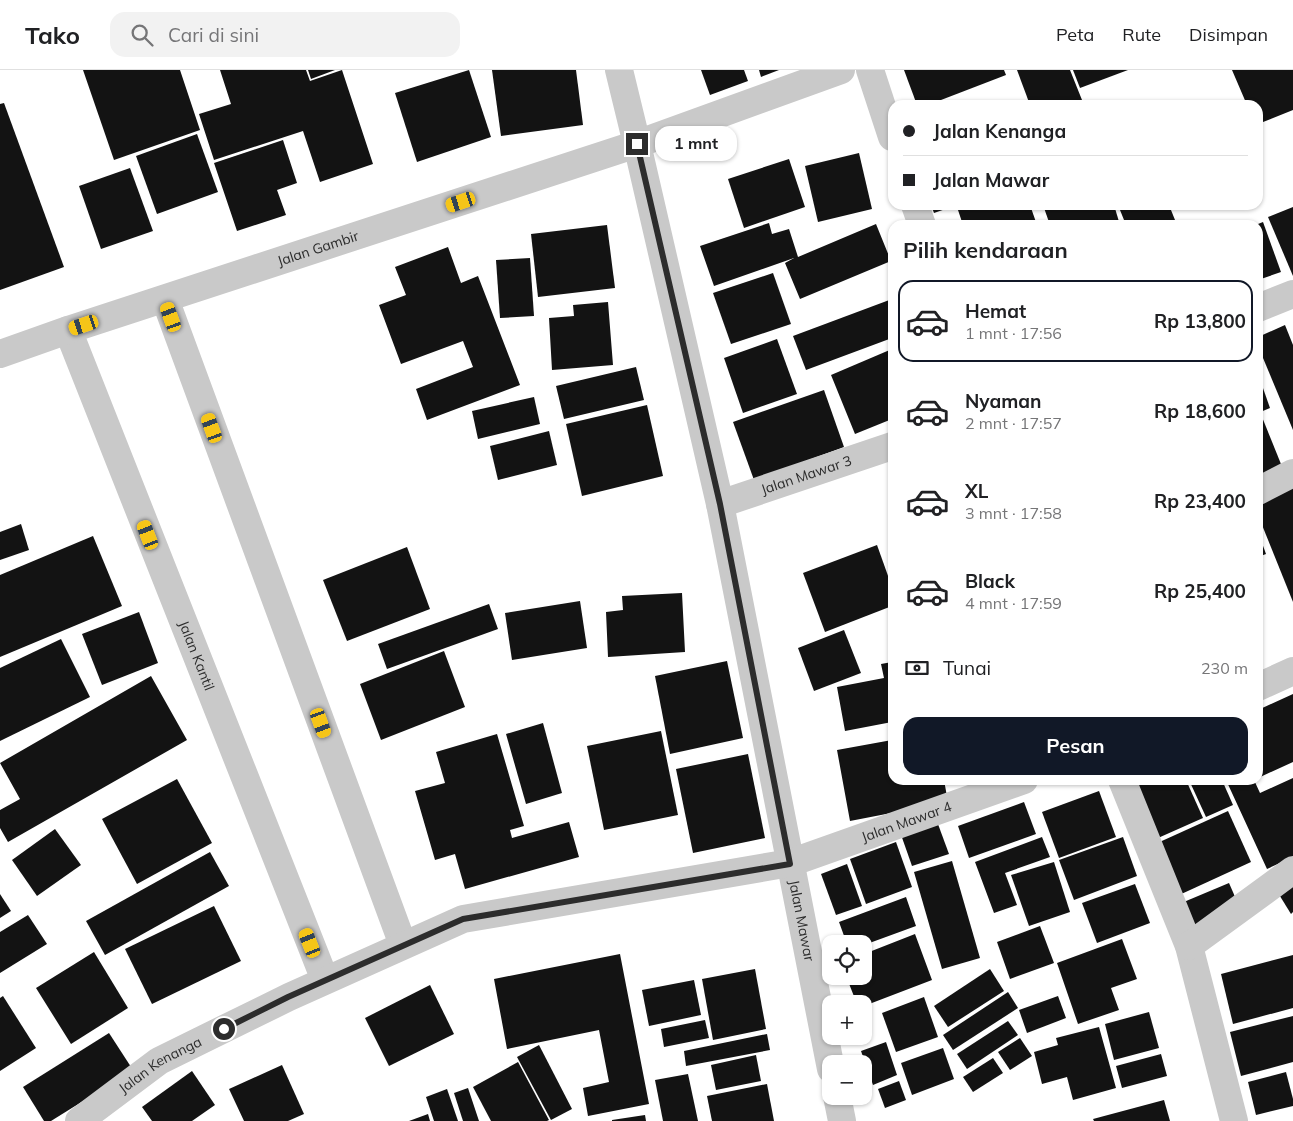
<!DOCTYPE html>
<html lang="id">
<meta charset="utf-8">
<style>
:root{--surface:#fff;--page:#f2f2f2;--text:#202124;--muted:#757577;--line:#e0e0e0;--accent:#111827}
body{margin:0;font-family:Mulish,sans-serif;background:var(--page);color:var(--text);height:100vh;display:flex;flex-direction:column;font-size:19px;white-space:nowrap}
*{box-sizing:border-box;margin:0}
p{font-size:16px;color:var(--muted)}
.icon{flex:none;width:28px;height:28px;fill:none;stroke:currentColor;stroke-width:2;stroke-linecap:round;stroke-linejoin:round}
.map{position:relative;flex:1;overflow:hidden}
.sheet{position:absolute;left:888px;top:150px;width:375px;height:565px;display:flex;flex-direction:column;background:var(--surface);border-radius:15px;box-shadow:0 1px 4px #0004}
.sheet>*{flex:none}
.hud{position:absolute;left:888px;top:30px;width:375px;height:110px;border-radius:15px;box-shadow:0 1px 4px #0004;display:grid;align-content:center;height:110px;padding:0 15px;background:var(--surface)}
.buttons{position:absolute;left:822px;top:865px;display:grid;gap:10px}
.buttons a{display:grid;place-items:center;width:50px;height:50px;border-radius:10px;background:var(--surface);box-shadow:0 1px 4px #0004;font-size:25px}
.end{position:absolute;width:22px;height:22px;margin:-11px;border:6px solid #2c2c2c;background:#fff;box-shadow:0 0 0 2px #fff}
.from{border-radius:50%}
.bubble{position:absolute;height:35px;border-radius:15px;background:var(--surface);box-shadow:0 1px 4px #0004;font-size:16px;font-weight:700;line-height:35px;text-align:center}
.car{position:absolute;width:15px;height:30px;margin:-15px -8px;border-radius:6px;box-shadow:0 0 4px 1px #0007;background:linear-gradient(#f5c518 24%,#345 0 40%,#f5c518 0 76%,#345 0 86%,#f5c518 0)}
.hud b{display:flex;align-items:center;gap:18px;height:48px;font-size:19px}
.hud b+b{border-top:1px solid var(--line)}
.hud i{width:12px;height:12px;background:var(--text)}
ul{padding:0;list-style:none}
li{display:flex;align-items:center;gap:15px;height:82px;margin:0 10px 8px;padding:0 5px;border:2px solid transparent;border-radius:15px}
li div{flex:1}
li b{display:block;font-size:19px}
li em{font-style:normal;font-weight:700}
li.current{border-color:var(--accent)}
li>.icon{width:45px;height:45px;stroke-width:1.5}
h2{padding:0 15px;font-size:22px;line-height:60px}
.pay{display:flex;align-items:center;gap:12px;height:55px;padding:0 15px;font-size:19px}
.pay p{margin-inline-start:auto}
.action{display:flex;gap:10px;margin-top:auto;padding:10px 15px}
.action a{flex:1;height:58px;border-radius:15px;background:var(--accent);color:#fff;font-size:20px;font-weight:700;line-height:58px;text-align:center}
header{display:flex;align-items:center;gap:30px;box-sizing:border-box;height:70px;padding:0 25px;background:var(--surface);border-bottom:1px solid var(--line)}
header strong{font-size:24px}
nav{display:flex;gap:28px;margin-inline-start:auto;font-size:18px}
.search{width:350px;height:45px;background:var(--page);display:flex;align-items:center;gap:12px;box-sizing:border-box;padding:0 18px;border-radius:15px;color:var(--muted);font-size:19px}
.map>svg:first-child{display:block}
</style>
<header>
<strong>Tako</strong>
<div class="search"><svg class="icon" aria-label="search" viewBox="0 0 24 24"><circle cx="10" cy="10" r="6"/><path d="M15 15l6 6"/></svg>Cari di sini</div>
<nav><a>Peta</a><a>Rute</a><a>Disimpan</a></nav>
</header>
<div class="map">
<svg width="1293" height="1051" viewBox="0 0 1293 1051">
<rect width="100%" height="100%" fill="#fff"/>
<g fill="#131313">
<path d="M 83,0 L 180,0 L 200,60 L 114,90 Z"/>
<path d="M 220,0 L 306,0 L 310,11 L 342,0 L 373,94 L 320,112 L 303,61 L 214,90 L 199,44 L 231,34 Z"/>
<path d="M 308,0 L 335,0 L 311,9 Z"/>
<path d="M 469,0 L 491,67 L 417,92 L 395,23 Z"/>
<path d="M 492,0 L 576,0 L 583,55 L 501,66 Z"/>
<path d="M 701,0 L 744,0 L 748,11 L 710,25 Z"/>
<path d="M 759,0 L 779,0 L 761,7 Z"/>
<path d="M 904,0 L 1004,0 L 1006,5 L 928,35 L 917,35 Z"/>
<path d="M 1017,0 L 1070,0 L 1082,30 L 1068,35 L 1030,35 Z"/>
<path d="M 1073,0 L 1128,0 L 1080,18 Z"/>
<path d="M 1232,0 L 1293,0 L 1293,40 L 1258,54 L 1258,35 L 1247,35 Z"/>
<path d="M 4,33 L 64,197 L 0,220 L 0,34 Z"/>
<path d="M 197,64 L 218,122 L 157,144 L 136,86 Z"/>
<path d="M 283,70 L 297,113 L 277,120 L 286,145 L 237,161 L 214,93 Z"/>
<path d="M 859,83 L 872,139 L 818,152 L 805,96 Z"/>
<path d="M 789,89 L 805,137 L 744,158 L 728,109 Z"/>
<path d="M 130,98 L 153,161 L 101,179 L 79,116 Z"/>
<path d="M 931,135 L 957,135 L 934,143 Z"/>
<path d="M 973,135 L 1030,135 L 1037,155 L 963,155 L 958,140 Z"/>
<path d="M 1043,135 L 1114,135 L 1120,155 L 1050,155 Z"/>
<path d="M 1118,135 L 1169,135 L 1177,155 L 1126,155 Z"/>
<path d="M 1293,137 L 1293,206 L 1268,147 Z"/>
<path d="M 1263,152 L 1281,202 L 1258,210 L 1258,154 Z"/>
<path d="M 769,153 L 772,164 L 789,159 L 798,187 L 876,154 L 891,191 L 800,229 L 785,193 L 794,188 L 714,216 L 700,176 Z"/>
<path d="M 607,155 L 615,218 L 538,227 L 531,164 Z"/>
<path d="M 448,177 L 461,213 L 478,206 L 520,315 L 427,350 L 416,319 L 473,297 L 463,271 L 401,294 L 379,235 L 406,225 L 395,197 Z"/>
<path d="M 530,188 L 534,246 L 500,248 L 496,190 Z"/>
<path d="M 773,203 L 791,254 L 731,274 L 713,223 Z"/>
<path d="M 892,229 L 892,268 L 806,300 L 793,266 Z"/>
<path d="M 608,232 L 613,295 L 552,300 L 549,248 L 574,246 L 573,235 Z"/>
<path d="M 1285,255 L 1293,275 L 1293,360 L 1258,276 L 1258,267 Z"/>
<path d="M 777,269 L 797,324 L 743,343 L 724,288 Z"/>
<path d="M 892,279 L 892,349 L 855,364 L 831,305 Z"/>
<path d="M 636,297 L 644,330 L 564,349 L 556,316 Z"/>
<path d="M 1258,304 L 1270,338 L 1258,343 Z"/>
<path d="M 824,320 L 844,377 L 754,410 L 733,352 Z"/>
<path d="M 534,327 L 540,354 L 478,369 L 472,341 Z"/>
<path d="M 647,335 L 663,406 L 582,426 L 566,354 Z"/>
<path d="M 1262,347 L 1285,404 L 1258,416 L 1258,348 Z"/>
<path d="M 549,361 L 557,395 L 498,410 L 490,376 Z"/>
<path d="M 1293,410 L 1293,532 L 1258,445 L 1258,424 Z"/>
<path d="M 21,454 L 29,480 L 0,490 L 0,462 Z"/>
<path d="M 1258,462 L 1266,484 L 1258,487 Z"/>
<path d="M 93,466 L 122,536 L 0,587 L 0,505 Z"/>
<path d="M 877,475 L 892,517 L 892,536 L 825,562 L 803,503 Z"/>
<path d="M 407,477 L 430,539 L 347,571 L 323,510 Z"/>
<path d="M 682,523 L 685,582 L 608,587 L 606,542 L 623,540 L 622,526 Z"/>
<path d="M 580,531 L 587,578 L 512,590 L 505,543 Z"/>
<path d="M 489,534 L 498,559 L 387,599 L 378,574 Z"/>
<path d="M 139,542 L 158,593 L 102,615 L 82,564 Z"/>
<path d="M 844,560 L 861,603 L 814,621 L 798,578 Z"/>
<path d="M 61,569 L 90,627 L 0,671 L 0,598 Z"/>
<path d="M 444,581 L 465,637 L 381,670 L 360,614 Z"/>
<path d="M 727,591 L 743,668 L 670,684 L 655,606 Z"/>
<path d="M 892,592 L 892,652 L 845,661 L 837,617 L 884,608 L 881,594 Z"/>
<path d="M 151,606 L 187,670 L 8,772 L 0,758 L 0,740 L 20,729 L 0,693 Z"/>
<path d="M 1293,624 L 1293,692 L 1258,708 L 1258,640 Z"/>
<path d="M 543,653 L 562,723 L 526,734 L 506,664 Z"/>
<path d="M 661,661 L 678,745 L 604,760 L 587,676 Z"/>
<path d="M 497,664 L 524,756 L 510,760 L 512,768 L 569,752 L 579,787 L 465,819 L 455,784 L 435,790 L 415,721 L 445,713 L 436,682 Z"/>
<path d="M 892,670 L 892,710 L 944,710 L 948,732 L 850,751 L 837,680 Z"/>
<path d="M 748,684 L 765,768 L 693,783 L 676,699 Z"/>
<path d="M 1293,708 L 1293,787 L 1267,799 L 1226,710 L 1254,710 L 1260,723 Z"/>
<path d="M 177,709 L 212,773 L 137,814 L 102,749 Z"/>
<path d="M 1132,710 L 1186,710 L 1203,748 L 1158,768 Z"/>
<path d="M 1189,710 L 1222,710 L 1233,735 L 1206,747 Z"/>
<path d="M 1099,721 L 1116,767 L 1059,788 L 1042,742 Z"/>
<path d="M 1024,732 L 1036,764 L 969,788 L 958,756 Z"/>
<path d="M 1228,741 L 1251,792 L 1177,826 L 1153,775 Z"/>
<path d="M 935,746 L 949,784 L 912,796 L 899,759 Z"/>
<path d="M 55,759 L 81,795 L 37,826 L 12,790 Z"/>
<path d="M 1042,767 L 1050,787 L 1005,803 L 1017,835 L 994,843 L 975,792 Z"/>
<path d="M 1123,767 L 1137,806 L 1074,830 L 1059,790 Z"/>
<path d="M 896,772 L 912,817 L 866,834 L 850,789 Z"/>
<path d="M 210,782 L 229,816 L 105,885 L 86,851 Z"/>
<path d="M 952,791 L 980,888 L 942,899 L 914,802 Z"/>
<path d="M 1054,792 L 1070,842 L 1029,856 L 1011,805 Z"/>
<path d="M 847,794 L 862,836 L 836,845 L 821,804 Z"/>
<path d="M 1293,807 L 1293,842 L 1291,844 L 1275,818 Z"/>
<path d="M 1229,813 L 1239,836 L 1188,858 L 1179,834 Z"/>
<path d="M 1135,814 L 1150,853 L 1097,873 L 1082,833 Z"/>
<path d="M 0,824 L 11,841 L 0,848 Z"/>
<path d="M 906,827 L 916,856 L 864,875 L 864,874 L 847,874 L 839,852 Z"/>
<path d="M 214,836 L 241,891 L 152,934 L 125,879 Z"/>
<path d="M 28,845 L 47,874 L 0,903 L 0,862 Z"/>
<path d="M 1040,856 L 1054,893 L 1010,909 L 997,872 Z"/>
<path d="M 915,864 L 932,910 L 864,936 L 864,934 L 857,934 L 846,906 L 864,906 L 864,884 Z"/>
<path d="M 1122,869 L 1137,909 L 1111,918 L 1119,940 L 1078,954 L 1057,893 Z"/>
<path d="M 94,882 L 128,938 L 71,974 L 36,918 Z"/>
<path d="M 620,884 L 649,1034 L 588,1046 L 583,1018 L 609,1012 L 599,960 L 507,979 L 494,909 Z"/>
<path d="M 1293,885 L 1293,938 L 1233,954 L 1221,904 Z"/>
<path d="M 755,899 L 766,959 L 713,970 L 702,909 Z"/>
<path d="M 990,899 L 1004,921 L 948,957 L 934,936 Z"/>
<path d="M 694,910 L 701,945 L 649,956 L 642,920 Z"/>
<path d="M 430,915 L 454,964 L 389,996 L 365,948 Z"/>
<path d="M 1008,922 L 1018,938 L 953,980 L 943,965 Z"/>
<path d="M 3,926 L 36,978 L 0,1001 L 0,928 Z"/>
<path d="M 1058,926 L 1066,948 L 1027,963 L 1019,940 Z"/>
<path d="M 924,927 L 938,967 L 896,982 L 882,943 Z"/>
<path d="M 1149,942 L 1159,978 L 1114,990 L 1105,954 Z"/>
<path d="M 1293,946 L 1293,992 L 1241,1006 L 1230,962 Z"/>
<path d="M 705,950 L 709,968 L 664,977 L 661,959 Z"/>
<path d="M 1008,951 L 1018,965 L 967,999 L 957,984 Z"/>
<path d="M 1099,957 L 1116,1018 L 1073,1030 L 1067,1007 L 1042,1014 L 1034,982 L 1058,975 L 1056,968 Z"/>
<path d="M 109,963 L 133,1000 L 51,1051 L 44,1051 L 23,1017 Z"/>
<path d="M 767,964 L 770,980 L 686,996 L 684,981 Z"/>
<path d="M 1020,968 L 1032,986 L 1010,1000 L 998,982 Z"/>
<path d="M 886,972 L 897,1005 L 873,1015 L 861,981 Z"/>
<path d="M 539,975 L 572,1039 L 551,1050 L 517,987 Z"/>
<path d="M 943,978 L 954,1009 L 912,1025 L 901,993 Z"/>
<path d="M 1161,984 L 1167,1006 L 1122,1018 L 1116,996 Z"/>
<path d="M 756,985 L 761,1011 L 716,1020 L 711,995 Z"/>
<path d="M 993,988 L 1003,1003 L 973,1022 L 963,1007 Z"/>
<path d="M 518,992 L 549,1050 L 547,1051 L 491,1051 L 473,1017 Z"/>
<path d="M 282,995 L 304,1044 L 288,1051 L 244,1051 L 229,1019 Z"/>
<path d="M 192,1001 L 215,1035 L 192,1051 L 152,1051 L 142,1037 Z"/>
<path d="M 1286,1002 L 1293,1029 L 1293,1036 L 1256,1045 L 1248,1012 Z"/>
<path d="M 688,1004 L 698,1051 L 663,1051 L 655,1010 Z"/>
<path d="M 899,1011 L 906,1030 L 885,1038 L 878,1019 Z"/>
<path d="M 767,1014 L 774,1051 L 712,1051 L 707,1026 Z"/>
<path d="M 468,1018 L 479,1051 L 463,1051 L 454,1023 Z"/>
<path d="M 447,1019 L 458,1051 L 434,1051 L 426,1027 Z"/>
<path d="M 1164,1030 L 1170,1051 L 1094,1051 L 1093,1049 Z"/>
<path d="M 428,1044 L 430,1051 L 409,1051 Z"/>
<path d="M 645,1045 L 646,1051 L 612,1051 L 612,1050 Z"/>
</g>
<g fill="none" stroke-linecap="round" stroke-linejoin="round">
<g stroke="#c9c9c9" stroke-width="28">
<path id="s1" d="M 619,0 L 637,74 L 720,434 L 831,999"/>
<path d="M 870,0 L 892,67"/>
<path d="M 915,135 L 922,155"/>
<path d="M 165,229 L 403,875"/>
<path d="M 1258,238 L 1293,224"/>
<path id="s2" d="M 68,260 L 325,910"/>
<path id="s3" d="M 0,284 L 68,260 L 637,74 L 841,0"/>
<path d="M 1258,421 L 1293,403"/>
<path id="s4" d="M 720,434 L 892,376"/>
<path d="M 1258,617 L 1293,601"/>
<path d="M 1122,710 L 1189,876 L 1234,1051"/>
<path d="M 1189,876 L 1293,800"/>
<path d="M 837,1026 L 842,1051"/>
<path id="s5" d="M 79,1051 L 159,991 L 289,927 L 463,849 L 790,793 L 1024,710"/>
</g>
</g>
<g fill="none" stroke-linecap="round" stroke-linejoin="round">
<path stroke="#2c2c2c" stroke-width="6" d="M 224,959 L 288,927 L 463,849 L 790,794 L 720,434 L 637,74"/>
</g>
<g text-anchor="middle" stroke-width="5" stroke-linejoin="round" paint-order="stroke">
<g font-size="14" fill="#2c2c2c" stroke="#fff">
<text dy="5" stroke="none"><textPath href="#s3" startOffset="335">Jalan Gambir</textPath></text>
<text dy="5" stroke="none"><textPath href="#s4" startOffset="91">Jalan Mawar 3</textPath></text>
<text dy="5" stroke="none"><textPath href="#s2" startOffset="350">Jalan Kantil</textPath></text>
<text dy="5" stroke="none"><textPath href="#s5" startOffset="891">Jalan Mawar 4</textPath></text>
<text dy="5" stroke="none"><textPath href="#s1" startOffset="870">Jalan Mawar</textPath></text>
<text dy="5" stroke="none"><textPath href="#s5" startOffset="99">Jalan Kenanga</textPath></text>
</g>
</g>
</svg>
<div class="buttons">
<a><svg class="icon" aria-label="locate" viewBox="0 0 24 24"><circle cx="12" cy="12" r="6"/><path d="M12 2v4M12 18v4M2 12h4M18 12h4"/></svg></a>
<a>+</a>
<a>−</a>
</div>
<i class="end from" style="left:224px;top:959px"></i>
<i class="end" style="left:637px;top:74px"></i>
<div class="bubble" style="left:655px;top:56px;width:82px">1 mnt</div>
<i class="car" style="left:461px;top:132px;rotate:252deg"></i>
<i class="car" style="left:171px;top:247px;rotate:340deg"></i>
<i class="car" style="left:84px;top:255px;rotate:252deg"></i>
<i class="car" style="left:212px;top:358px;rotate:340deg"></i>
<i class="car" style="left:148px;top:465px;rotate:339deg"></i>
<i class="car" style="left:321px;top:653px;rotate:160deg"></i>
<i class="car" style="left:310px;top:873px;rotate:338deg"></i>
<div class="hud">
<b><i class="from"></i>Jalan Kenanga</b>
<b><i></i>Jalan Mawar</b>
</div>
<section class="sheet">
<h2>Pilih kendaraan</h2>
<ul>
<li class="current"><svg class="icon" aria-label="car" viewBox="0 0 24 24"><path d="M5 17H2v-5l4-1 3-4h7l3 4 3 1v5h-3M9 17h6M6 11h13"/><circle cx="7" cy="17" r="2"/><circle cx="17" cy="17" r="2"/></svg><div><b>Hemat</b><p>1 mnt · 17:56</p></div><em>Rp 13,800</em></li>
<li><svg class="icon" aria-label="car" viewBox="0 0 24 24"><path d="M5 17H2v-5l4-1 3-4h7l3 4 3 1v5h-3M9 17h6M6 11h13"/><circle cx="7" cy="17" r="2"/><circle cx="17" cy="17" r="2"/></svg><div><b>Nyaman</b><p>2 mnt · 17:57</p></div><em>Rp 18,600</em></li>
<li><svg class="icon" aria-label="car" viewBox="0 0 24 24"><path d="M5 17H2v-5l4-1 3-4h7l3 4 3 1v5h-3M9 17h6M6 11h13"/><circle cx="7" cy="17" r="2"/><circle cx="17" cy="17" r="2"/></svg><div><b>XL</b><p>3 mnt · 17:58</p></div><em>Rp 23,400</em></li>
<li><svg class="icon" aria-label="car" viewBox="0 0 24 24"><path d="M5 17H2v-5l4-1 3-4h7l3 4 3 1v5h-3M9 17h6M6 11h13"/><circle cx="7" cy="17" r="2"/><circle cx="17" cy="17" r="2"/></svg><div><b>Black</b><p>4 mnt · 17:59</p></div><em>Rp 25,400</em></li>
</ul>
<div class="pay"><svg class="icon" aria-label="cash" viewBox="0 0 24 24"><path d="M3 7h18v10H3z"/><circle cx="12" cy="12" r="2"/></svg>Tunai<p>230 m</p></div>
<div class="action"><a>Pesan</a></div>
</section>
</div>
